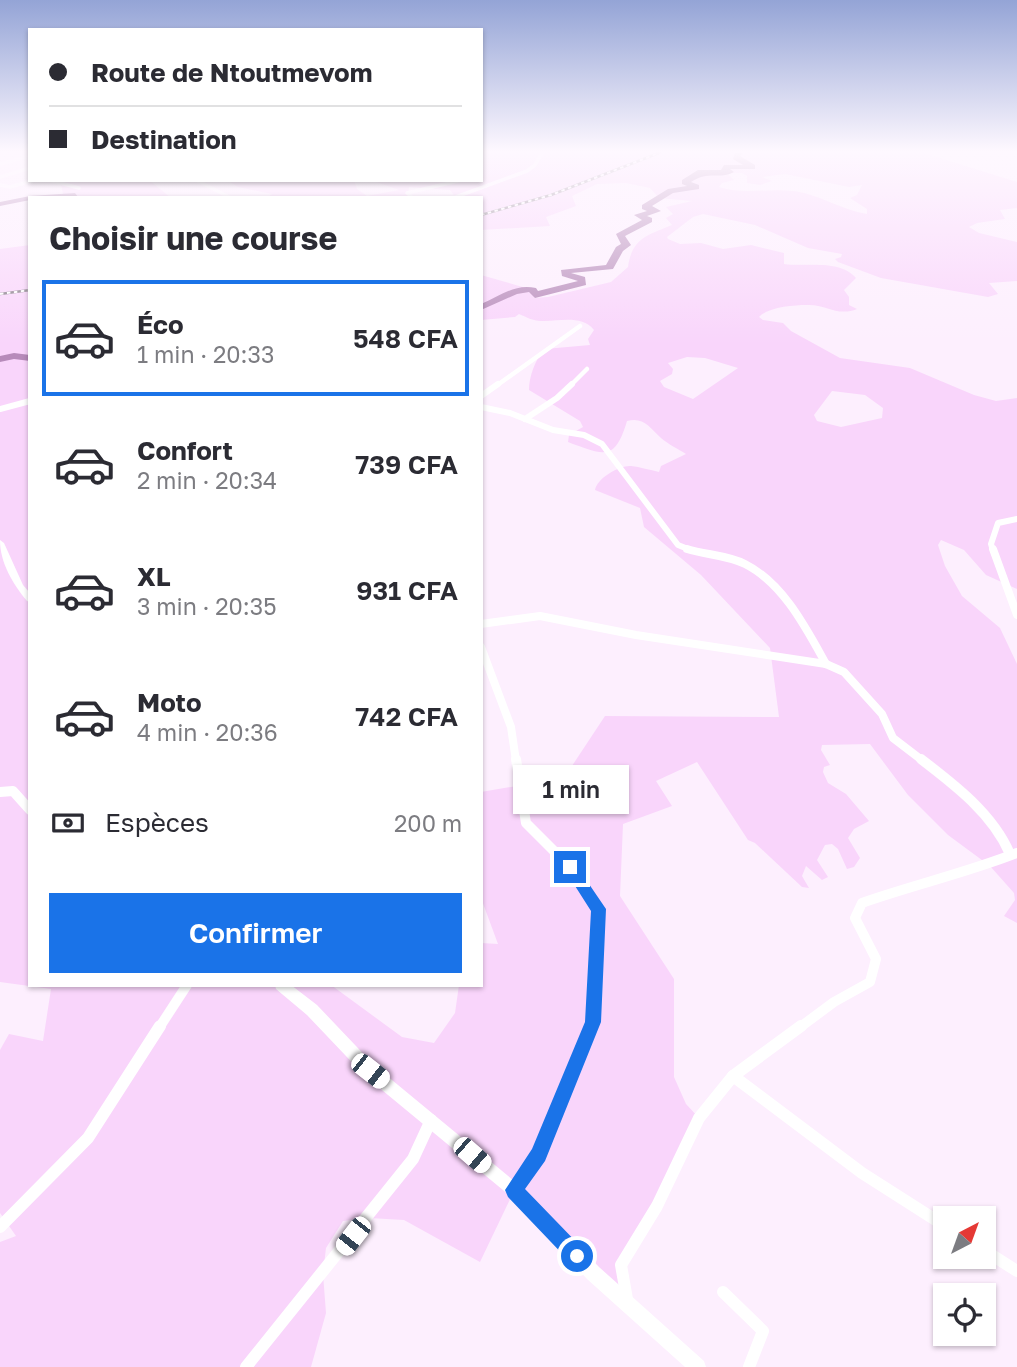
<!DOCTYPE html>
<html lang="fr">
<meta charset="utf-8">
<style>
:root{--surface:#fff;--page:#f7f7f7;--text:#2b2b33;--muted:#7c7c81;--line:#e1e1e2;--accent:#1a73e8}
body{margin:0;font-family:"Golos Text",sans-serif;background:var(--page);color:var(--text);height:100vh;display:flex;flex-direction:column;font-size:26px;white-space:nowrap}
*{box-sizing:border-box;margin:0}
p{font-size:23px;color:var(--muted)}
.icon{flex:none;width:38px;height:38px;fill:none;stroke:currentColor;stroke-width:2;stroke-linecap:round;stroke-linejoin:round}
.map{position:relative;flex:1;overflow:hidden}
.details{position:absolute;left:28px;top:196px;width:455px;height:791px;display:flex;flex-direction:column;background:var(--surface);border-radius:0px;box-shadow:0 2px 5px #0004}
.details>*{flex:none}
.guide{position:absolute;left:28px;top:28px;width:455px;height:154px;border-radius:0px;box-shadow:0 2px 5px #0004;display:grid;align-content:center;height:154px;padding:0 21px;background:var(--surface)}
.needle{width:46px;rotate:41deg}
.fabs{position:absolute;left:933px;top:1206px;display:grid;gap:14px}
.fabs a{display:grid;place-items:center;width:63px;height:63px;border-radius:0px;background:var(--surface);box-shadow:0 2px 5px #0004;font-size:35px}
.end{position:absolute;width:32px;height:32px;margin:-16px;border:9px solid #1a73e8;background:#fff;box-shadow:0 0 0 4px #fff}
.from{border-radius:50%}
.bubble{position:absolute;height:49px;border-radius:0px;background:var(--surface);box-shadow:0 2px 5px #0004;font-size:23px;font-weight:600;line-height:49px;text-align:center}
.car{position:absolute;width:21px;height:42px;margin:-21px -10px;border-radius:9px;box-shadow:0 0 5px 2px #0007;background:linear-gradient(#fff 24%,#345 0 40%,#fff 0 76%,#345 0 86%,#fff 0)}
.guide b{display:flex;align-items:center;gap:24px;height:66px;font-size:26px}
.guide b+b{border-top:2px solid var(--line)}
.guide i{width:18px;height:18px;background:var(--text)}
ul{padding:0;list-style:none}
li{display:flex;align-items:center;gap:21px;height:116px;margin:0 14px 10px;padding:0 7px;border:4px solid transparent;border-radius:0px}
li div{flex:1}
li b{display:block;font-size:26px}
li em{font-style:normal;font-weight:600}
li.selected{border-color:var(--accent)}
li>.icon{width:63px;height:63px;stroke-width:1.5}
h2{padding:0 21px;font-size:32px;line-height:84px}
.pay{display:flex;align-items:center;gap:18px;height:77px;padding:0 21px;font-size:26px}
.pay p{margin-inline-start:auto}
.action{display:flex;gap:14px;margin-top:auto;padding:14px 21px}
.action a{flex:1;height:80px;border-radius:0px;background:var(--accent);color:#fff;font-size:28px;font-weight:600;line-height:80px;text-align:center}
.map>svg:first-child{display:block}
</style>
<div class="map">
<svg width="1017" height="1367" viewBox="0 0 1017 1367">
<rect width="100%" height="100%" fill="#fdeffe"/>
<g fill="#f9d5fb" fill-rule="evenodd">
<path d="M 481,153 L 924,153 L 1017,182 L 1017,208 L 1000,210 L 1005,219 L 977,223 L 969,227 L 979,233 L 1017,242 L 1017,281 L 989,283 L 998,294 L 988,297 L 881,278 L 838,262 L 835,259 L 841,257 L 842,254 L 808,248 L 755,225 L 703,214 L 693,217 L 667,237 L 668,239 L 680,244 L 701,243 L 723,249 L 751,245 L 784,253 L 784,264 C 805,267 840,259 856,278 L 844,290 L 849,297 L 849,305 L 857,309 C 838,317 825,304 807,305 C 793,305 768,307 759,317 L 763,320 L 783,323 L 791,331 L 840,358 L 910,368 L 974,395 L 996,401 L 1017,398 L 1017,589 L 986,575 L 964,550 L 941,540 L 938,545 L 945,566 L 962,596 L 1000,628 L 1017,664 L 1017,923 L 1004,916 L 1015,900 L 1014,893 L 990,866 L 948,835 L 908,795 L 870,744 L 822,745 L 821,750 L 830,765 L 824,767 L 823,772 L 828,783 L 846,794 L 869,821 L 854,829 L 848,838 L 860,858 L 854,867 L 847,869 L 838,849 L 832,844 L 825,845 L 817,860 L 828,877 L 822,880 L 806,866 L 802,876 L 809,888 L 802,887 L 755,843 L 748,840 L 697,762 L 656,781 L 672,806 L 623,824 L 620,896 L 674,979 L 674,1077 L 686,1104 L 699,1118 L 621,1265 L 627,1302 L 514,1191 L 480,1262 L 404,1220 L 369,1218 L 343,1221 L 326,1248 L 323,1274 L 326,1313 L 311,1367 L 0,1367 L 0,1242 L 16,1236 L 0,1213 L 0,1050 L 9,1034 L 43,1041 L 51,989 L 0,982 L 0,249 L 30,245 L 30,985 L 331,985 L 402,1037 L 434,1043 L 455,1013 L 459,985 L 481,985 L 481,943 L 498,944 L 481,898 L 481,792 L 564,778 L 605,716 L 779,717 L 770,648 L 701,575 L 644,527 L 640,508 L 595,490 C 597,478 620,465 631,466 C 640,467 650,470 659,472 L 661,466 L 686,454 C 678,449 668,444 661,438 C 649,427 644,417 627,421 C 615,461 605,456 568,442 L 569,435 L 583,427 L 580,421 L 529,390 C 529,377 535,359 545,349 L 590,345 L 588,339 L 594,330 C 581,314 558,322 541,321 C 533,321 526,317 519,314 L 515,317 L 481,320 L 481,275 L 533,290 L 534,298 L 548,297 L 611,282 L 628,267 C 632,238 648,235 672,225 L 666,218 L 673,214 L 666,207 L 692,201 L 659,198 L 650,188 L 626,183 L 597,184 L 572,196 L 576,206 L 546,217 L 550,226 L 481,230 L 481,198 L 456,198 L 450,190 L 409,187 L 408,194 L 412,198 L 267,198 L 272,194 L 238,187 L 227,180 L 354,180 L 357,189 L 367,196 L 399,190 L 371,180 L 481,180 ZM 727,173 L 742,173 L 747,176 L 747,183 L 760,185 L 772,181 L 762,177 L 785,174 L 849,187 L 862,185 L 857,195 L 850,198 L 867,209 L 867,214 C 841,210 817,193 792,191 C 767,188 744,195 719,187 L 722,183 L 734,180 ZM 687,357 L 705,358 L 738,368 L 693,399 L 664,387 L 660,381 L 672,374 L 673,369 L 668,363 ZM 832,391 L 865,395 L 883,408 L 882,418 L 841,427 L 817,421 L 814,415 Z"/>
<path d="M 53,180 L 149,180 L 171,198 L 64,198 L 61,185 Z"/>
</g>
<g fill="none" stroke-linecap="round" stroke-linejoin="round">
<g fill="#b78bba" fill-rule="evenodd">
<path d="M 735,153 L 743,153 L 740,156 L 755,165 L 755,169 L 730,169 L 734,172 C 719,180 709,170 691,182 L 699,185 L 699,189 L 673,193 L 652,206 L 661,211 L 647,216 L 652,218 L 652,222 L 625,236 L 631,245 L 623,251 L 613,269 L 571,273 L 585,277 L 586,285 L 535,298 L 529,292 L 517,294 L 481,310 L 481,304 C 501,296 515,283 536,288 L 538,291 L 578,281 L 562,276 L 561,270 L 606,265 L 616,247 L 621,244 L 616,234 L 642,220 L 634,215 L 647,211 L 642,209 L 642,205 L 668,189 L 687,186 L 682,184 L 682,180 L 698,170 L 721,170 L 724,165 L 743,165 L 733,159 Z"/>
<path d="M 75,193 L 78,197 L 30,198 L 30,200 L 0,206 L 0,202 L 30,196 Z"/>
<path d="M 14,353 L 30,355 L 30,361 L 14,359 L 0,362 L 0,356 Z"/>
</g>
<g stroke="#fff" stroke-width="3.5">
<path d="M 0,164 L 30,156"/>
<path d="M 0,177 L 30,168"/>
<path d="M 49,180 L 79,188"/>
<path d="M 196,180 L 231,198"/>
<path d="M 0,185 L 10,187 L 35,180"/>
<path d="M 413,198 L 407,193 L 462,180"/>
<path d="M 453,198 L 527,171 L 535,165 L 542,153"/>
</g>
<g stroke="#fff" stroke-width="4.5">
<path d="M 496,386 L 580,326"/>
<path d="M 570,386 L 587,369"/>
</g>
<g stroke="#fff" stroke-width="6">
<path d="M 481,396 L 498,384"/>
<path d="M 481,407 L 510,413 L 553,430 L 584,435 L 602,444 L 678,545 L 693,551"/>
<path d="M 0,409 L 30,401"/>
<path d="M 525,419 L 557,398 L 572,384"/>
<path d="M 993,551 L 991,544 L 998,523 L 1017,519"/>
</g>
<g stroke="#fff" stroke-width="8">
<path d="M 687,549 C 706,555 727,555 745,564 C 783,583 806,628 826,664"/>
<path d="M 993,549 L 1017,615"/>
<path d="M 481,624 L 540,616 L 636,635 L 826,664 L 844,672 L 882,714 L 893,738 L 923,761"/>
<path d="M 481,647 L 511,727 L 516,761"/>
</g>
<g stroke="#fff" stroke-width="10">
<path d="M 516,759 L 526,823 L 570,867 L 598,910 L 591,1028"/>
<path d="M 921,759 C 955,785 993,814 1010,854"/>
<path d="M 0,792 L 13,791 L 30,810"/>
<path d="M 159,1028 L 187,985"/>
<path d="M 799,1028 L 834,1002 L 870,982 L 876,959 L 855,918 L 862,903 C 913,885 966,873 1017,853"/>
</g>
<g stroke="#fff" stroke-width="12">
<path d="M 733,1076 L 862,1173 L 945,1226"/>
<path d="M 514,1190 L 538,1155 L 591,1026"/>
<path d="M 0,1227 L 88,1138 L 160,1026"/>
<path d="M 984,1250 L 1017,1271"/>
<path d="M 723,1292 L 763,1331 L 749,1367"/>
<path d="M 627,1299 L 621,1265 L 657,1206 L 699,1118 L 733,1076 L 801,1026"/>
<path d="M 246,1367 L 413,1159 L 431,1120"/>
</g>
<g fill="#fff" fill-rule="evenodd">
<path d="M 0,540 L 4,543 L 23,585 L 30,593 L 30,602 L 27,601 C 13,584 0,563 0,540 Z"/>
<path d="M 275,985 L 291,985 L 317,1005 L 375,1066 L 519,1185 L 599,1267 L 704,1361 L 706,1367 L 685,1367 L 587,1279 L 509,1195 L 365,1076 L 307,1015 L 276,989 Z"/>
</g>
<g stroke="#897f8a" stroke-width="2.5">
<g id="rail">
<path d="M 481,215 L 551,195 L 659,153"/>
<path d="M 0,294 L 30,290"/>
</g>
</g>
<use href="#rail" stroke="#fff" stroke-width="2" stroke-dasharray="3.5" stroke-linecap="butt"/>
</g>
<linearGradient id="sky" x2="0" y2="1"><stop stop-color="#94a4d6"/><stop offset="0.44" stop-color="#fef8ff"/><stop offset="1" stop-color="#fef8ff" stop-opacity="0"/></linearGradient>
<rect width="1017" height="344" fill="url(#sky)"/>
<path fill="#1a73e8" d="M 570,860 L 574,862 L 606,909 L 601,1022 L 545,1161 L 525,1189 L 584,1250 L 587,1256 L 584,1263 L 577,1265 L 571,1263 L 508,1197 L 505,1190 L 532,1149 L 585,1022 L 591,911 L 563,867 Z"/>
</svg>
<div class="fabs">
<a><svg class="needle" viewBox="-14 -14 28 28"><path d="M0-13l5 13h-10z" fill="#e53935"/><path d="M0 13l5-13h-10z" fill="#7c7c81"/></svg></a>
<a><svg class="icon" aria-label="locate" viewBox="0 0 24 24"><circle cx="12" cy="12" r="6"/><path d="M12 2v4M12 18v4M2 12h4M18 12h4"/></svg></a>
</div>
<i class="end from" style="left:577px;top:1256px"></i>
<i class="end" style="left:570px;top:867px"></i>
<div class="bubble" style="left:513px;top:765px;width:116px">1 min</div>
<i class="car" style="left:370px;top:1071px;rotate:128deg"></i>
<i class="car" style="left:472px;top:1155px;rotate:131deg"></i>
<i class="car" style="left:353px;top:1236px;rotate:218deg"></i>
<div class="guide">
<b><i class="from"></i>Route de Ntoutmevom</b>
<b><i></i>Destination</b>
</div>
<section class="details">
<h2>Choisir une course</h2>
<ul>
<li class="selected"><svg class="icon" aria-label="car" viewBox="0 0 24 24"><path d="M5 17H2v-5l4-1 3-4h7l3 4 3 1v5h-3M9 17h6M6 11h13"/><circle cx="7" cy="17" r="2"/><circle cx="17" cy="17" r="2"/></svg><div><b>Éco</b><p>1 min · 20:33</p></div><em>548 CFA</em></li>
<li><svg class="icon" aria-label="car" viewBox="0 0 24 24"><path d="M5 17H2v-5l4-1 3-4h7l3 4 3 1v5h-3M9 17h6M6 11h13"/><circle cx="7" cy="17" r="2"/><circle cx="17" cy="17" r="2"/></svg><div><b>Confort</b><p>2 min · 20:34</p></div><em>739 CFA</em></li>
<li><svg class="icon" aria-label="car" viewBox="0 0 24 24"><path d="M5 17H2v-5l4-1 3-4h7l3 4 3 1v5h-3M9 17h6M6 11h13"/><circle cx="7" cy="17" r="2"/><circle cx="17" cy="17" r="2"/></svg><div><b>XL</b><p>3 min · 20:35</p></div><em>931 CFA</em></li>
<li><svg class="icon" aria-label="car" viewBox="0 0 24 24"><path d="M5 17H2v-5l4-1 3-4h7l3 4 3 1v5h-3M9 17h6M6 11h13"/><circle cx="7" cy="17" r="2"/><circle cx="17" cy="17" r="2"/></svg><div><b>Moto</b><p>4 min · 20:36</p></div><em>742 CFA</em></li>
</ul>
<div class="pay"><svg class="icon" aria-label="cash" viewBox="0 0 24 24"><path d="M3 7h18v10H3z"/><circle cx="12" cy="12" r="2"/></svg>Espèces<p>200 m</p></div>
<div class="action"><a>Confirmer</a></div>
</section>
</div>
